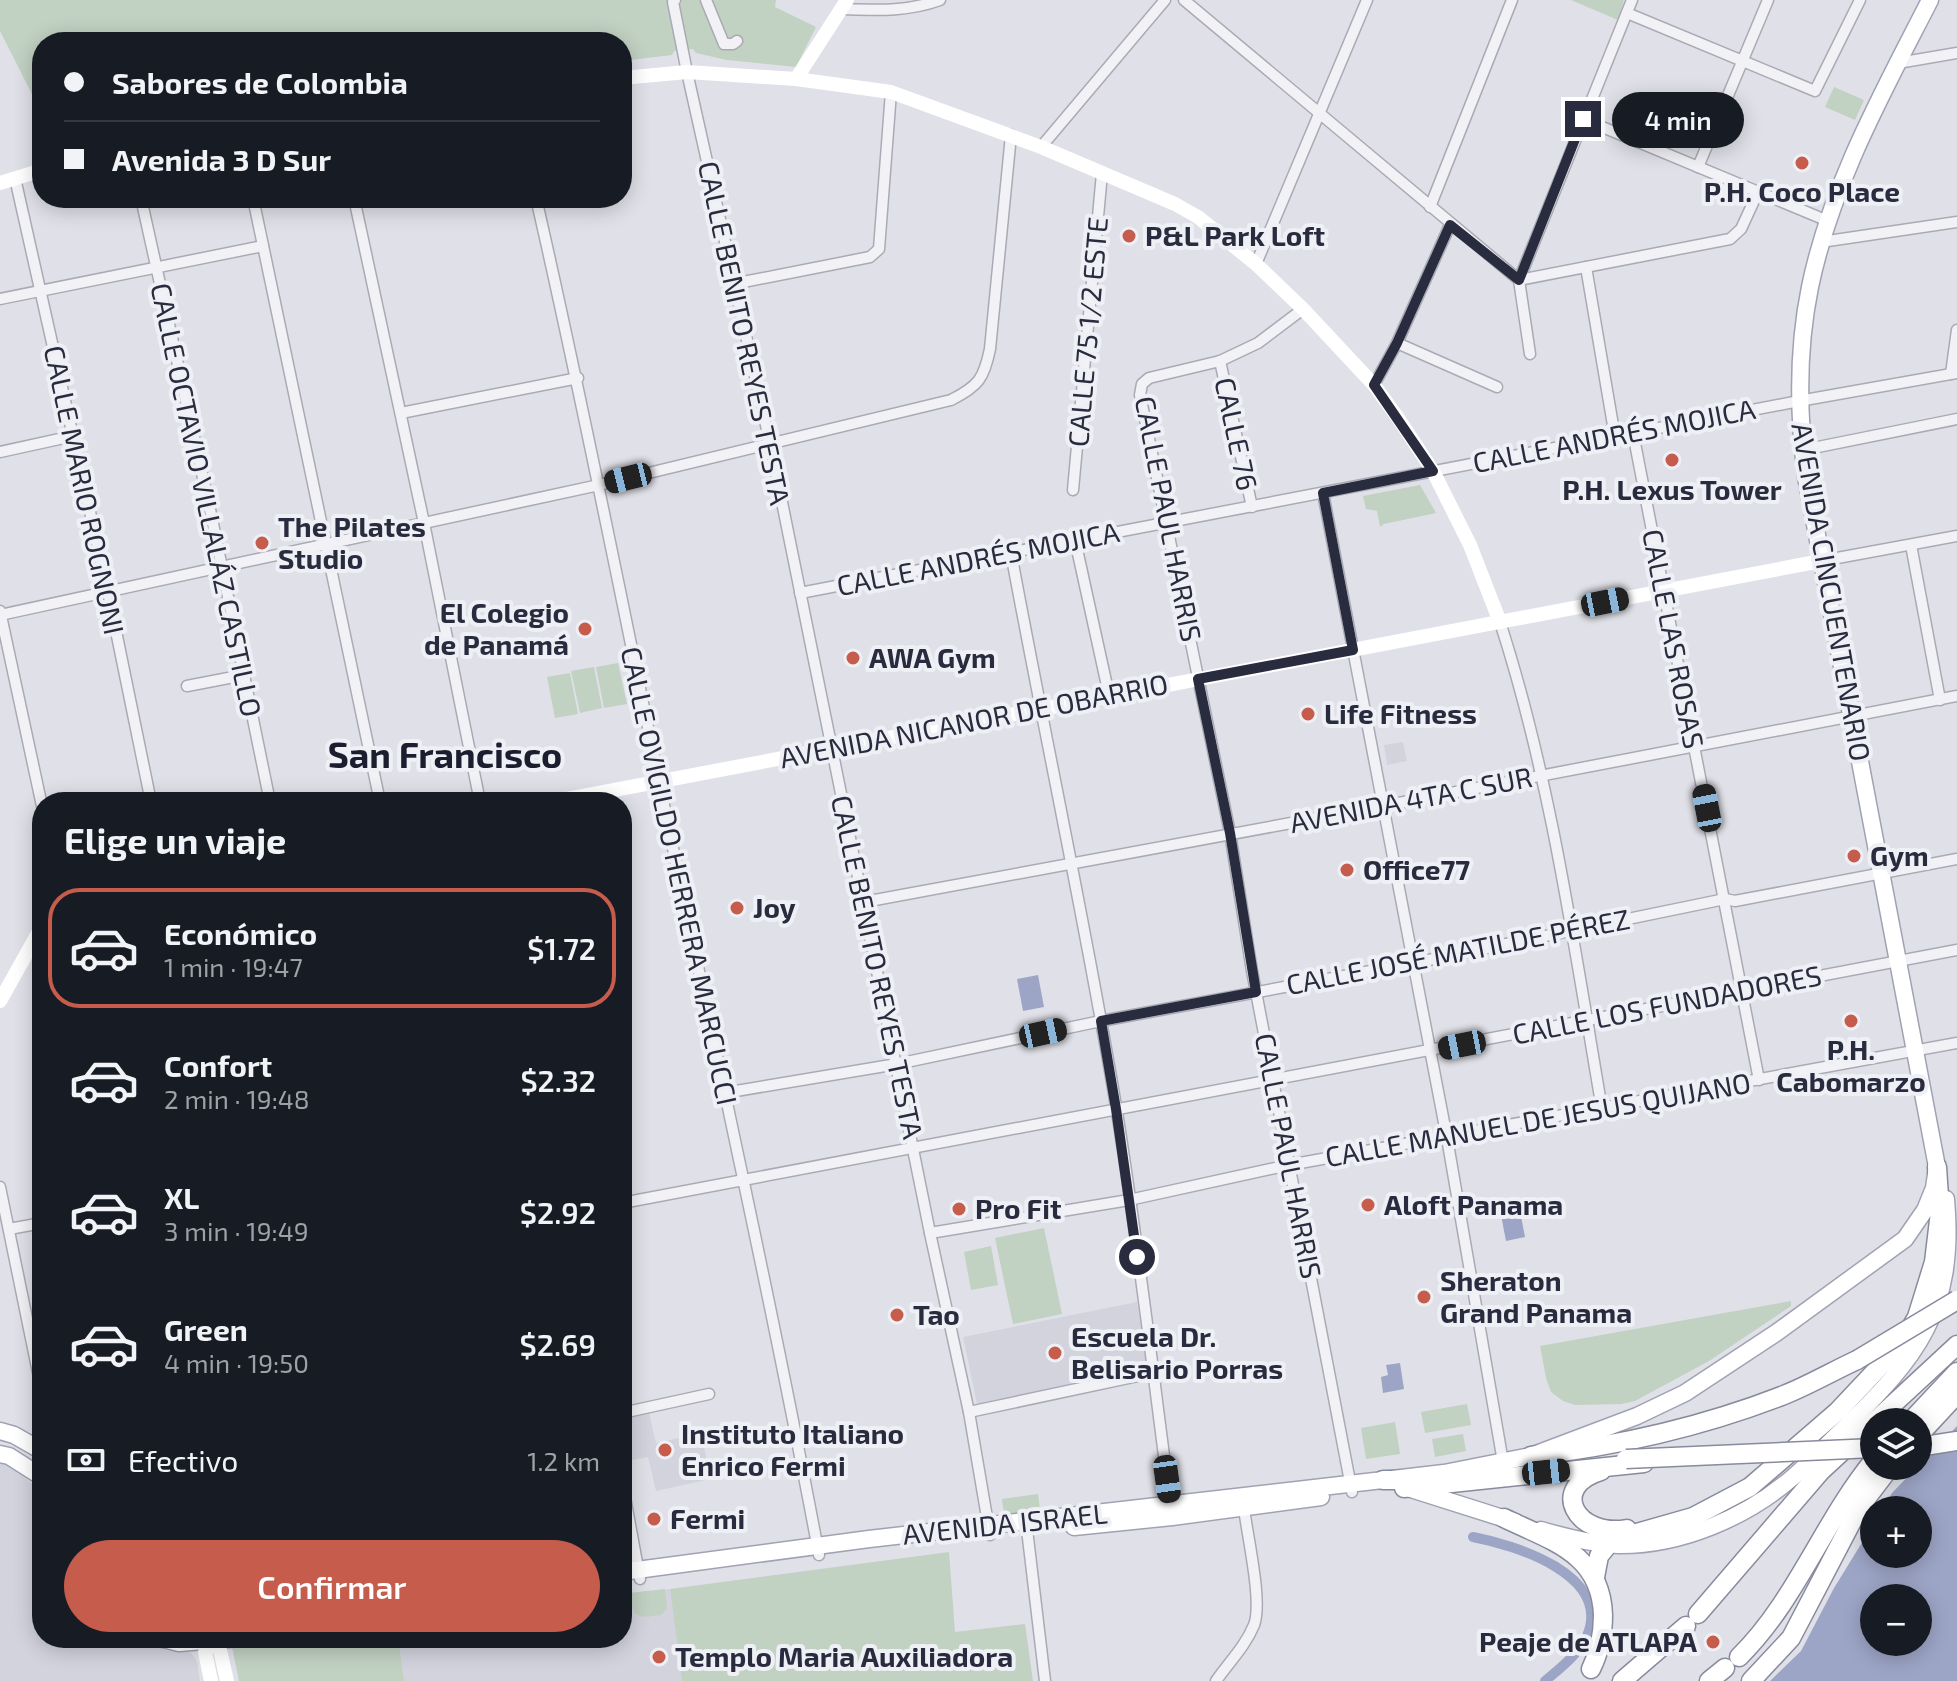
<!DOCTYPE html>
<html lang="es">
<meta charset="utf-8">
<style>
:root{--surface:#171b24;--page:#20242c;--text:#f1f3f6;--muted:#9ea1a6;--line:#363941;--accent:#c55c4c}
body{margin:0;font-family:"Exo 2",sans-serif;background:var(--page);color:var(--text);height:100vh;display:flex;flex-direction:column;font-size:30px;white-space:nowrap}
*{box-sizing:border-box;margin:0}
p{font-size:26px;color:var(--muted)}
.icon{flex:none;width:44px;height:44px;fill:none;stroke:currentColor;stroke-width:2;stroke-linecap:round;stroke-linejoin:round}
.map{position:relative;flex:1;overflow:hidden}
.panel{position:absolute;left:32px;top:792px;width:600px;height:856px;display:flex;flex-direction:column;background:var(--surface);border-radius:32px;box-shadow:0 4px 20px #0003}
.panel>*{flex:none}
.banner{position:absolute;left:32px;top:32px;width:600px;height:176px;border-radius:32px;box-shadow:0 4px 20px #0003;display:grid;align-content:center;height:176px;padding:0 32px;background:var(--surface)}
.fabs{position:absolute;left:1860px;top:1408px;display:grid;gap:16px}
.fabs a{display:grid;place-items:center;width:72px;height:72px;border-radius:50%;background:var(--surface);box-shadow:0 4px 20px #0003;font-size:40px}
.end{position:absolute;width:36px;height:36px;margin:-18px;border:10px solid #292b3e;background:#fff;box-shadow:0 0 0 4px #fff}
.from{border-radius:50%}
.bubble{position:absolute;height:56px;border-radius:28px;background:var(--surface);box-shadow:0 4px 20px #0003;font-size:26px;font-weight:600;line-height:56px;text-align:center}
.car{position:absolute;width:24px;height:48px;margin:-24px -12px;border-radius:10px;box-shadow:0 0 6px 2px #0007;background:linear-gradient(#222 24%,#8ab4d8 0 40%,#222 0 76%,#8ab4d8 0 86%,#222 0)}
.banner b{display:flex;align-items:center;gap:28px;height:76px;font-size:30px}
.banner b+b{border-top:2px solid var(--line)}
.banner i{width:20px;height:20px;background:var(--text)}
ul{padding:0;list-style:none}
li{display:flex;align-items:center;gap:24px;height:120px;margin:0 16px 12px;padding:0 16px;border:4px solid transparent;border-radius:32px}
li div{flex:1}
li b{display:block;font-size:30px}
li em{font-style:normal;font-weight:600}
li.selected{border-color:var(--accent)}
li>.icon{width:72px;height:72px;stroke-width:1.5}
h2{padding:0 32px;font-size:36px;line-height:96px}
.pay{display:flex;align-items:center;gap:20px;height:88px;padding:0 32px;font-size:30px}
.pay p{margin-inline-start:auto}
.cta{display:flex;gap:16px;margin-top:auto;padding:16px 32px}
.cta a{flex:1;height:92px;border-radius:48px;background:var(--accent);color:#fff;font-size:32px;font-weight:600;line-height:92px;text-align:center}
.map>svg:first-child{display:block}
</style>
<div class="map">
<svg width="1957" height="1681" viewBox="0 0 1957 1681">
<rect width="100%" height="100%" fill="#e0e1e8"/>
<g fill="#d2d3dd">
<path d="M 1403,742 L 1407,761 L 1387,765 L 1384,745 Z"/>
<path d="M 1137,1302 L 1147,1368 L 977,1404 L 963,1337 Z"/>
<path d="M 649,1413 L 656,1443 L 701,1433 L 711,1479 L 656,1491 L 648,1457 L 628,1461 L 622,1434 L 622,1419 Z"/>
<path d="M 0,1462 L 12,1466 L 42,1493 L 42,1638 L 131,1638 L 168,1651 L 188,1649 L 197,1661 L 200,1681 L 0,1681 Z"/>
<path d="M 670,1589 L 682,1681 L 307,1681 L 302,1638 L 622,1638 L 622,1594 Z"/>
</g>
<g fill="#c1d1c2">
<path d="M 0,0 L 776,0 L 775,7 L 816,27 L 796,67 L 727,60 L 696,53 L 693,49 L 674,51 L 672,55 L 622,61 L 622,42 L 42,42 L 42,114 L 0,31 Z"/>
<path d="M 1571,0 L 1624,0 L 1618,20 Z"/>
<path d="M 1834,87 L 1864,100 L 1855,120 L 1825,107 Z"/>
<path d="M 1420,485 L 1436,513 L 1384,524 L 1380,527 L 1377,511 L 1366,509 L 1363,496 Z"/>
<path d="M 618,663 L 627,704 L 604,708 L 596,667 Z"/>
<path d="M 594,667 L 602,708 L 580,713 L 571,671 Z"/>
<path d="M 570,673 L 578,714 L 555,718 L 547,677 Z"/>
<path d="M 1044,1228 L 1062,1314 L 1013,1324 L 995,1238 Z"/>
<path d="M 991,1246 L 998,1285 L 971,1290 L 964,1252 Z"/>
<path d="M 1791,1301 L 1791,1306 L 1709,1361 L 1635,1401 L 1621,1404 L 1575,1405 L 1563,1401 L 1551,1392 L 1546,1378 L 1540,1346 Z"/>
<path d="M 1467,1404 L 1471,1425 L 1425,1433 L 1421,1412 Z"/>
<path d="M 1395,1422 L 1400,1454 L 1366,1459 L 1361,1428 Z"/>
<path d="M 1463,1434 L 1466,1451 L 1435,1457 L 1432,1439 Z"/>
<path d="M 1038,1494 L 1041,1517 L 1005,1522 L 1002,1499 Z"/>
<path d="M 949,1552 L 955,1632 L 1025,1624 L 1033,1681 L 682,1681 L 670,1589 Z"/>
<path d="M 665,1589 L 667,1608 L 661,1615 C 637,1618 633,1619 629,1593 Z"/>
<path d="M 302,1638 L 398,1638 L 404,1681 L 239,1681 L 232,1647 Z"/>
</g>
<g fill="#9da5c6" fill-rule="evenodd">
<path d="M 1038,975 L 1044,1007 L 1023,1011 L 1017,979 Z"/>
<path d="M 1520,1211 L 1525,1237 L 1506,1241 L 1501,1215 Z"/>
<path d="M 1400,1363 L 1404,1389 L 1383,1393 L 1381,1377 L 1388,1375 L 1386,1365 Z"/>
<path d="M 1957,1426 L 1957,1681 L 1770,1681 L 1801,1651 L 1834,1588 L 1874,1523 L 1874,1554 L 1918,1554 L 1918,1510 L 1882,1510 L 1892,1493 ZM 1874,1598 L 1918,1598 L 1918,1642 L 1874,1642 Z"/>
</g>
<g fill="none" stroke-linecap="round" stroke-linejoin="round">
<path stroke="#9da5c6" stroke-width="10" d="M 1473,1537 C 1515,1545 1613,1575 1587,1636 C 1579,1654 1559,1669 1545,1681"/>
<g stroke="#a9aab5" stroke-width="13">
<g id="street">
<path d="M 675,0 L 673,2 L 687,72 L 770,443 L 930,1233 L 969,1412 L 990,1535"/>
<path d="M 706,0 L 724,44 L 733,44 L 737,41"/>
<path d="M 1184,0 L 1519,280"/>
<path d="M 842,9 C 876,10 907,12 940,0"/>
<path d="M 1627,13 L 1815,91 L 1860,0"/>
<path d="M 1898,63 L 1957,53"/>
<path d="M 1583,119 L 1828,221"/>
<path d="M 1041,147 L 1165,0"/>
<path d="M 1698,167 L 1768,0"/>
<path d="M 15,178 L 108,592 L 151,802"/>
<path d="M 141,198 L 211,514 L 270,802"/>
<path d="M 253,198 L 380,802"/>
<path d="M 354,198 L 424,523 L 480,802"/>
<path d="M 536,198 C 586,415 628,634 674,853 C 723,1087 775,1320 819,1555"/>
<path d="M 1430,207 L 1512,0"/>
<path d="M 1821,242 L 1957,222"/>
<path d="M 1256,264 L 1367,0"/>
<path d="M 1586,267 L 1615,437"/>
<path d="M 1519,280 L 1632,0"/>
<path d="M 1519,280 L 1730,239 L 1741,229 L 1758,192"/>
<path d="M 1519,280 L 1530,354"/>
<path d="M 733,284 L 870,257 L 879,249 L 891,92"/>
<path d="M 0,299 L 263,246"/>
<path d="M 1303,309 L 1258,343 L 1220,361 L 1149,378 L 1142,384 L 1140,395 L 1230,833 L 1252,971 L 1352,1492"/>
<path d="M 1397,343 L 1497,387"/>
<path d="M 1220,361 L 1252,507"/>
<path d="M 1951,374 L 1957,330"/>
<path d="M 1374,385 L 1397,343 L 1450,225"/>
<path d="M 401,413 L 578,378"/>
<path d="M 1633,433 L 1759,1080"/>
<path d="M 1803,450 L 1957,419"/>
<path d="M 0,452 L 73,436"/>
<path d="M 1073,490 L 1102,173"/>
<path d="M 1323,493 L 1447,1138 L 1503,1462"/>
<path d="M 1075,540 L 1109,695"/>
<path d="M 1911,545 L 1940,700"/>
<path d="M 1011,553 C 1045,737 1085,921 1116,1106 C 1138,1240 1153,1375 1171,1509"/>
<path d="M 1821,561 L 1957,536"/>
<path d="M 800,593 L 1799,401 L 1957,373"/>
<path d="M 0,611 L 42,806"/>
<path d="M 0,615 L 599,485 L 951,400 C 979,386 984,378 990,349 L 1011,135"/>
<path d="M 1500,622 C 1551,780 1574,946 1602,1109"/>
<path d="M 187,686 L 244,675"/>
<path d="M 864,902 L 1383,806 L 1957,696"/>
<path d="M 724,1093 L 897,1064 L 1101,1021 L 1414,963 L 1725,899 L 1735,901 L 1957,859"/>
<path d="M 0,1187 L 42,1392"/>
<path d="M 622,1203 L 1957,950"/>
<path d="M 9,1229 L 42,1223"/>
<path d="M 930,1233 L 1129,1200 L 1289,1165 L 1957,1043"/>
<path d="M 969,1412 L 1152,1373"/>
<path d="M 622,1413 L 709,1394"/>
<path d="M 622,1481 L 640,1579"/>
<path d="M 1026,1521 L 1045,1681"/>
<path d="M 1216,1681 C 1229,1662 1245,1647 1254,1625 C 1263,1602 1247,1535 1244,1508"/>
</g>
</g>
<g stroke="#a0a2b3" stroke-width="19">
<g id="primary">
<path d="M 0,1431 L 14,1435 L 42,1451"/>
<path d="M 0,1454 L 9,1456 L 42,1477"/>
<path d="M 1411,1489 L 1515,1522"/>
<path d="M 1074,1527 L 1172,1517 L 1321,1497"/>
<path d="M 1541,1530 C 1565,1537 1593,1544 1618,1545 C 1680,1546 1745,1518 1792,1478 C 1809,1464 1824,1447 1840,1432 C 1917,1358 1956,1311 1946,1199"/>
<path d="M 622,1572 L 869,1539 L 1444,1473 L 1531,1456 L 1637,1416 L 1685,1393 L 1776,1333 L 1905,1239 L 1925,1210 L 1934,1188 L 1937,1167 L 1806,477 C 1798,414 1797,350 1810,287 C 1831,185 1883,92 1930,0"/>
<path d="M 159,1638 L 179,1643 L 241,1638"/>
</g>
</g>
<g stroke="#888a9d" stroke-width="21">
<g id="highway">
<path d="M 1910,1422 L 1957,1372"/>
<path d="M 1918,1436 L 1957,1394"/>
<path d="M 1918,1447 L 1957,1441"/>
<path d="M 1531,1456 C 1618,1446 1702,1427 1784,1395 C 1809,1385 1833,1371 1857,1360"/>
<path d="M 1601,1471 C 1548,1487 1576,1538 1627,1529"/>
<path d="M 1383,1480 L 1417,1480"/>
<path d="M 1404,1488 L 1644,1463"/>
<path d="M 1504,1518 C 1551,1541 1601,1553 1603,1615 C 1603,1634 1600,1651 1591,1669"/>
<path d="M 1595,1577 L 1599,1556 L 1612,1540 L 1693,1517 L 1750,1487 L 1838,1411 L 1902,1343 L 1917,1317 L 1934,1262 L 1940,1212 L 1937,1167"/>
<path d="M 1698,1614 L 1821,1471 L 1957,1345"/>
<path d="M 1739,1657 C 1796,1601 1823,1522 1874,1460"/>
<path d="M 1622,1681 L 1686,1626"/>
<path d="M 1709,1681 L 1725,1668"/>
<path d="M 1751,1681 L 1791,1638 L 1859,1508 L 1891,1466"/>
</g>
</g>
<use href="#street" stroke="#f2f2f6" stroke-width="10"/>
<g stroke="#fff" stroke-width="14">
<path d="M 622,78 L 687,72 L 796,79 L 891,92 L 1041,147 L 1175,204 L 1198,217 L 1256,264 L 1303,309 L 1374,385 L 1398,418 L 1433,471 L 1470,545 L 1500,622"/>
<path d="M 796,79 L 847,0"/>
<path d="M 0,183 L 42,170"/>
<path d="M 551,802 L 1821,561"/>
<path d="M 0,1001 L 42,926"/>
<path d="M 212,1638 L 212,1642 L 220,1650 L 227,1681"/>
<path d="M 211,1681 L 205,1652 L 212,1642"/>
</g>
<use href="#primary" stroke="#fff" stroke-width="16"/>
<use href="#highway" stroke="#fff" stroke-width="18"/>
<g stroke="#888a9d" stroke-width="21" stroke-linecap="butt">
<g id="highway-bridge">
<path d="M 1857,1360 L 1957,1300"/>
<path d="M 1626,1459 L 1874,1448"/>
</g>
</g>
<use href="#highway-bridge" stroke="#fff" stroke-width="18"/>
</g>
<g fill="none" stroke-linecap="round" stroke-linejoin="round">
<path stroke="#292b3e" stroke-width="10" d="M 1137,1257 L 1116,1109 L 1101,1021 L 1256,992 L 1230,833 L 1198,679 L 1353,650 L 1323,493 L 1433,471 L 1374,385 L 1397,343 L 1450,225 L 1519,280 L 1583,119"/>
</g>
<g fill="#c55c4c" stroke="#eff0f5" stroke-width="3">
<circle cx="1802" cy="163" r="8"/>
<circle cx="1129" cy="236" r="8"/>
<circle cx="1672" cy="460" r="8"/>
<circle cx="262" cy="543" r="8"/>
<circle cx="585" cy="629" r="8"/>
<circle cx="853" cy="658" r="8"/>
<circle cx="1308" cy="714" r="8"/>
<circle cx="1854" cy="856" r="8"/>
<circle cx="1347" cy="870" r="8"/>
<circle cx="737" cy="908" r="8"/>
<circle cx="1851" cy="1021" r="8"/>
<circle cx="1368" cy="1205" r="8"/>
<circle cx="959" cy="1209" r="8"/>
<circle cx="1424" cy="1297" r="8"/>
<circle cx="897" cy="1315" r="8"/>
<circle cx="1055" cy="1353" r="8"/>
<circle cx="665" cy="1450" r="8"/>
<circle cx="654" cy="1519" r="8"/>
<circle cx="1713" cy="1642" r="8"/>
<circle cx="659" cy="1657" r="8"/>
</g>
<g text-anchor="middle" stroke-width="8" stroke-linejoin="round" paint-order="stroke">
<g font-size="28" font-weight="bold" fill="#292b3e" stroke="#eff0f5" text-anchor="start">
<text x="1802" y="202" text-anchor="middle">P.H. Coco Place</text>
<text x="1145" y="246">P&amp;L Park Loft</text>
<text x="1672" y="500" text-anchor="middle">P.H. Lexus Tower</text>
<text x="278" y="537">The Pilates<tspan x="278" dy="32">Studio</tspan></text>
<text x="569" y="623" text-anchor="end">El Colegio<tspan x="569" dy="32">de Panamá</tspan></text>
<text x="869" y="668">AWA Gym</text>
<text x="1324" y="724">Life Fitness</text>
<text x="1870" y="866">Gym</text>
<text x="1363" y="880">Office77</text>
<text x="753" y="918">Joy</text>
<text x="1851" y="1060" text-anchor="middle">P.H.<tspan x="1851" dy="32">Cabomarzo</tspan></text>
<text x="1384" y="1215">Aloft Panama</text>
<text x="975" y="1219">Pro Fit</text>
<text x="1440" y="1291">Sheraton<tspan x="1440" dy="32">Grand Panama</tspan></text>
<text x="913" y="1325">Tao</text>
<text x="1071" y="1347">Escuela Dr.<tspan x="1071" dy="32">Belisario Porras</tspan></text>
<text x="681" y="1444">Instituto Italiano<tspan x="681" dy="32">Enrico Fermi</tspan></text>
<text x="670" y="1529">Fermi</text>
<text x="1697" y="1652" text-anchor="end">Peaje de ATLAPA</text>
<text x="675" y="1667">Templo Maria Auxiliadora</text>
</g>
<g font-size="28" fill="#292b3e" stroke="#eff0f5">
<text transform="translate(1088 332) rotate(-85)" y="10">CALLE 75 1/2 ESTE</text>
<text transform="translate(744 333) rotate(78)" y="10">CALLE BENITO REYES TESTA</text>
<text transform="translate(1236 434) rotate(78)" y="10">CALLE 76</text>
<text transform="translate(1614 436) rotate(-11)" y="10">CALLE ANDRÉS MOJICA</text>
<text transform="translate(84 490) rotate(78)" y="10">CALLE MARIO ROGNONI</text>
<text transform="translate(206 500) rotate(78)" y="10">CALLE OCTAVIO VILLALÁZ CASTILLO</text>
<text transform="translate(1168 519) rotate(79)" y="10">CALLE PAUL HARRIS</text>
<text transform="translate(978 559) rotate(-11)" y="10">CALLE ANDRÉS MOJICA</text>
<text transform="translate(1831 592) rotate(80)" y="10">AVENIDA CINCUENTENARIO</text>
<text transform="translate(1673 639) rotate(79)" y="10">CALLE LAS ROSAS</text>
<text transform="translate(974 721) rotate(-11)" y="10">AVENIDA NICANOR DE OBARRIO</text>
<text transform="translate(1411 800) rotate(-11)" y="10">AVENIDA 4TA C SUR</text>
<text transform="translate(679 876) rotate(78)" y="10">CALLE OVIGILDO HERRERA MARCUCCI</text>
<text transform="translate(1458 952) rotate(-11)" y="10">CALLE JOSÉ MATILDE PÉREZ</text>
<text transform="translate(877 967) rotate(78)" y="10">CALLE BENITO REYES TESTA</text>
<text transform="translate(1667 1005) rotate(-11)" y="10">CALLE LOS FUNDADORES</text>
<text transform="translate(1538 1120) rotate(-10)" y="10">CALLE MANUEL DE JESUS QUIJANO</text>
<text transform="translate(1288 1156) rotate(79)" y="10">CALLE PAUL HARRIS</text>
<text transform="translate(1005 1524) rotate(-6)" y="10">AVENIDA ISRAEL</text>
</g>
<g font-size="36" font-weight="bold" fill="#1c1d2f" stroke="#eff0f5">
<text x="445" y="768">San Francisco</text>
</g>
</g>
</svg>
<div class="fabs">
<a><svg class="icon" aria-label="layers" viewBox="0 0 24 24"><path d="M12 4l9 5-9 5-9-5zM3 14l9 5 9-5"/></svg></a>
<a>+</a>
<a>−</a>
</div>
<i class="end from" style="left:1137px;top:1257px"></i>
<i class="end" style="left:1583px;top:119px"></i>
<div class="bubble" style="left:1612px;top:92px;width:132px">4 min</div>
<i class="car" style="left:628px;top:478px;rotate:256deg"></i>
<i class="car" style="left:1605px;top:602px;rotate:79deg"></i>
<i class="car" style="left:1707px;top:808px;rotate:349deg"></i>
<i class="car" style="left:1043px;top:1033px;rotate:78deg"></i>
<i class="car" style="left:1462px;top:1045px;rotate:259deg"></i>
<i class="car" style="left:1546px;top:1472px;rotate:84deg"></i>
<i class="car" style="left:1167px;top:1479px;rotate:172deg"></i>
<div class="banner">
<b><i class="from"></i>Sabores de Colombia</b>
<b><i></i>Avenida 3 D Sur</b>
</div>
<section class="panel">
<h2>Elige un viaje</h2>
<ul>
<li class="selected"><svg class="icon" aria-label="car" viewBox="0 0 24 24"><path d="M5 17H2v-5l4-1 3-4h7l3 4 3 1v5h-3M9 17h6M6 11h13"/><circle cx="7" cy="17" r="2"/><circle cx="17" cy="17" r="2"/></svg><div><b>Económico</b><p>1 min · 19:47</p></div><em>$1.72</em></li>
<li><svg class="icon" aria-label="car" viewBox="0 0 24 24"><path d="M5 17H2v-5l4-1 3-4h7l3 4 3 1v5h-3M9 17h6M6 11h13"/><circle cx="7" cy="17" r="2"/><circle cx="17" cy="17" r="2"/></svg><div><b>Confort</b><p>2 min · 19:48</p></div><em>$2.32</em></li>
<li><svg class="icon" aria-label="car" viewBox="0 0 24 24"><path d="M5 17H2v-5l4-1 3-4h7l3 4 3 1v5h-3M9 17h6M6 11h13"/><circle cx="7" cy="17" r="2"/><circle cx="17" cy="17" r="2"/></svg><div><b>XL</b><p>3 min · 19:49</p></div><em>$2.92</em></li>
<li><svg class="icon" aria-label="car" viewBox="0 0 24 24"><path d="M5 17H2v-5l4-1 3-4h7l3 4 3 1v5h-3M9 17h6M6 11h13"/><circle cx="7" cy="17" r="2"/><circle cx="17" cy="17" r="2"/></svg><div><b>Green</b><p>4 min · 19:50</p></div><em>$2.69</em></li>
</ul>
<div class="pay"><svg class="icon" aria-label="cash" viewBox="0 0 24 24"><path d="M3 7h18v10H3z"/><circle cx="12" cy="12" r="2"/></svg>Efectivo<p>1.2 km</p></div>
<div class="cta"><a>Confirmar</a></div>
</section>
</div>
